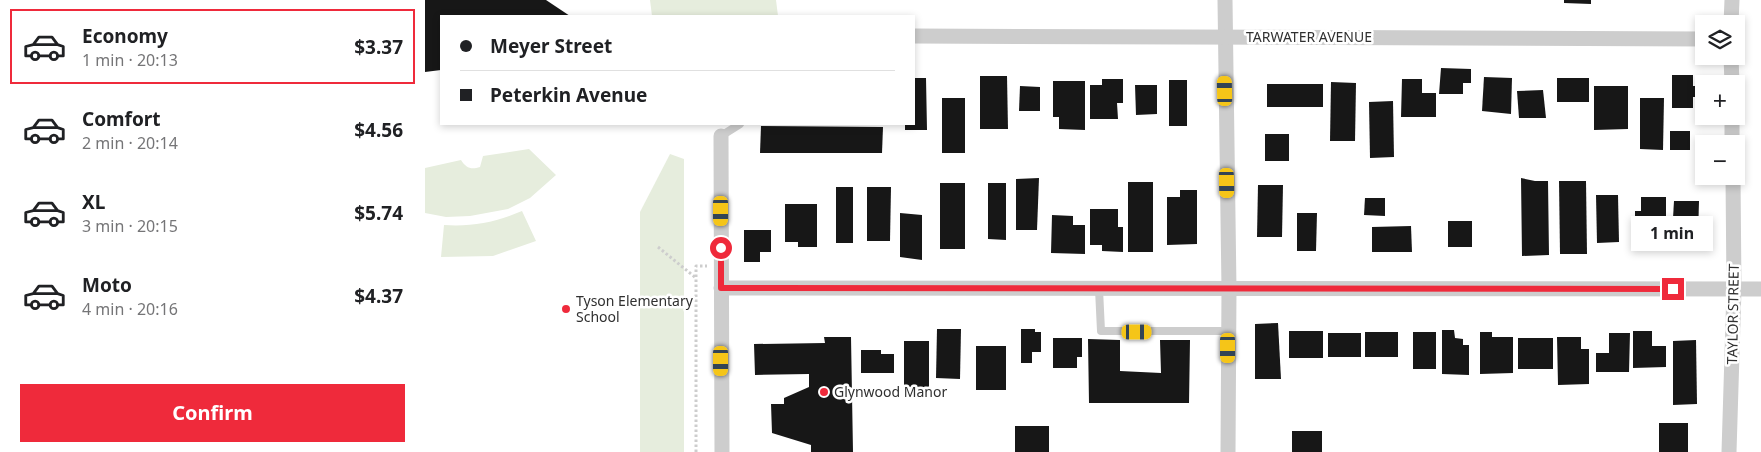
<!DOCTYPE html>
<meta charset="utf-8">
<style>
:root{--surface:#fff;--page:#f6f6f6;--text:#202124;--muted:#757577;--line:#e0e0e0;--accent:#ef2a3b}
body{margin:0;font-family:"Noto Sans",sans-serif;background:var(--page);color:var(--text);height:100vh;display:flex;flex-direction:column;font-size:19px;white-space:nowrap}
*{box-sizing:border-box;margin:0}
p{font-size:16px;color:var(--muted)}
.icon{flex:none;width:28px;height:28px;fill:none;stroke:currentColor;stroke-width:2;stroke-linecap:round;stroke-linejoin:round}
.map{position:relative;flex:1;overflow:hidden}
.details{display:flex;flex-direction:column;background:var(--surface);width:425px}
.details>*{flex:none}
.top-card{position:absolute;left:15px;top:15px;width:475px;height:110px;border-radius:0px;box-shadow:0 2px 8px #0003;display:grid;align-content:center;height:110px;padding:0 20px;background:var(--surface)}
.tools{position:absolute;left:1270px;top:15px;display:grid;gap:10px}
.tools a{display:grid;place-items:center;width:50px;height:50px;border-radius:0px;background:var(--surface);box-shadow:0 2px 8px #0003;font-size:25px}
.end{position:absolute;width:22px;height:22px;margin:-11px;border:6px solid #ef2a3b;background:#fff;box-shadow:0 0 0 2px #fff}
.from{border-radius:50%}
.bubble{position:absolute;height:35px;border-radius:0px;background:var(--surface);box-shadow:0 2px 8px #0003;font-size:16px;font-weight:700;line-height:35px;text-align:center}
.car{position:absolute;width:15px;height:30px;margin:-15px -8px;border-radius:6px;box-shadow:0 0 4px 1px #0007;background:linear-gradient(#f5c518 24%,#345 0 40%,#f5c518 0 76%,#345 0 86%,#f5c518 0)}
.top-card b{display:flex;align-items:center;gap:18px;height:48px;font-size:19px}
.top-card b+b{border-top:1px solid var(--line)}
.top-card i{width:12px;height:12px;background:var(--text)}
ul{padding:9px 0 0;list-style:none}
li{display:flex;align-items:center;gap:15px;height:75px;margin:0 10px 8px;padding:0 10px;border:2px solid transparent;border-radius:0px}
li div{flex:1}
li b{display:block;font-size:19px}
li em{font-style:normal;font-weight:700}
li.selected{border-color:var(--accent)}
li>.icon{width:45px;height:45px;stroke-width:1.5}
.primary-button{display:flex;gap:10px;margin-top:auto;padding:10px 20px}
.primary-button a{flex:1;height:58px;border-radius:0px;background:var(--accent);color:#fff;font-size:20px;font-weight:700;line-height:58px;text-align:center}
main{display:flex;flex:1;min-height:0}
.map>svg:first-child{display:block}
</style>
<main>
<section class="details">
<ul>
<li class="selected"><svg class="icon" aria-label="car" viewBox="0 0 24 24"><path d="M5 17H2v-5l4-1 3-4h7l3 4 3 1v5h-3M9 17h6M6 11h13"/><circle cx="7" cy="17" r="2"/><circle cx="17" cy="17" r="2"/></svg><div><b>Economy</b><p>1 min · 20:13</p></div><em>$3.37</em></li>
<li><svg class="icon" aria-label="car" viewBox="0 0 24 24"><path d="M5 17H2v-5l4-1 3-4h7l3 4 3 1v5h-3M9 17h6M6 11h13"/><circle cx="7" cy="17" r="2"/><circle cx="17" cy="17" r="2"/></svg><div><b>Comfort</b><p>2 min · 20:14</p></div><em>$4.56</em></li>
<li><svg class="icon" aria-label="car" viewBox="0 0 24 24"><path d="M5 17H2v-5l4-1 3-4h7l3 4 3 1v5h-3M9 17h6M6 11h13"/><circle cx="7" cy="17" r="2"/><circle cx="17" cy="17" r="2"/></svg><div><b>XL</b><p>3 min · 20:15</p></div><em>$5.74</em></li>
<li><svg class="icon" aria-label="car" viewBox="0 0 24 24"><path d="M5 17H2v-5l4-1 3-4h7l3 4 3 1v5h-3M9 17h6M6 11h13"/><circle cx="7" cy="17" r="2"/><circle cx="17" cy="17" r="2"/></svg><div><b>Moto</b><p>4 min · 20:16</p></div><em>$4.37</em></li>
</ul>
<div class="primary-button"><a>Confirm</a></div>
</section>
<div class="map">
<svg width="1336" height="452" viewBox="0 0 1336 452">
<rect width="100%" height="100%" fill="#fff"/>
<g fill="#e6eddd">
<path d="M 225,0 L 351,0 L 353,16 L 227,16 Z"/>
<path d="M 104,149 L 131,175 L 105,198 L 83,209 L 45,216 L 21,217 L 0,213 L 0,168 L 36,160 C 41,168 46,170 55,167 L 58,156 Z"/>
<path d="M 245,154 L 259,159 L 259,452 L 215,452 L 215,212 Z"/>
<path d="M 97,211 L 111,241 L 68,256 L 16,257 L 19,225 C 47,227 71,222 97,211 Z"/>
</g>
<g fill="#171717">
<path d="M 0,0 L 121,0 L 145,16 L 16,16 L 16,70 L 0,72 Z"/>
<path d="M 1139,0 L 1166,0 L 1166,4 L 1139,3 Z"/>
<path d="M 1016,68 L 1046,69 L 1046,83 L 1038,83 L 1038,94 L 1014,94 Z"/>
<path d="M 1247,75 L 1268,75 L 1268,86 L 1274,86 L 1274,97 L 1268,97 L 1268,108 L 1247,108 Z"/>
<path d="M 555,76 L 582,76 L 583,129 L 555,129 Z"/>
<path d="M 1059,77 L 1087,78 L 1086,114 L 1057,111 Z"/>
<path d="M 489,78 L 501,78 L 502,130 L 480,130 L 480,124 L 489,124 Z"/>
<rect x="1132" y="78" width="32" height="24"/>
<path d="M 677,79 L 698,79 L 698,103 L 692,103 L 693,119 L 665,119 L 665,85 L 677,85 Z"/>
<path d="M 977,79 L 997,79 L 997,93 L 1011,93 L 1011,117 L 976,117 Z"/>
<rect x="744" y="80" width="18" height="46"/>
<path d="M 628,81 L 660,81 L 660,130 L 634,129 L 634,117 L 628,117 Z"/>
<path d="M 906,82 L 931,83 L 930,141 L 905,141 Z"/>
<rect x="842" y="84" width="56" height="23"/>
<path d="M 710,85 L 732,85 L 732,114 L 711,115 Z"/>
<path d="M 595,86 L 615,87 L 615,111 L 594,111 Z"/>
<path d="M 1169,86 L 1203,86 L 1203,129 L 1169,130 Z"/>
<path d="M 1118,90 L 1121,118 L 1094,118 L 1092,91 Z"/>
<rect x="517" y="98" width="23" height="55"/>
<path d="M 1215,98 L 1239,98 L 1238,150 L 1215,149 Z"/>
<path d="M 968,101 L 969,157 L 945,158 L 944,102 Z"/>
<path d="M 336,126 L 458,127 L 457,153 L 335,153 Z"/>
<rect x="1245" y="131" width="20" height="19"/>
<rect x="840" y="134" width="24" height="27"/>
<path d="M 614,178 L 612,230 L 591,230 L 591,179 Z"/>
<path d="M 1096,178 L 1110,181 L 1123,181 L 1124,255 L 1097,256 Z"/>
<path d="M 1134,181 L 1161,181 L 1162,254 L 1135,254 Z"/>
<rect x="703" y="182" width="25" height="70"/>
<rect x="515" y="183" width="25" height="66"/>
<path d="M 563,183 L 581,183 L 581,240 L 563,239 Z"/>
<path d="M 833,185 L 858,185 L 857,237 L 832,237 Z"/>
<rect x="411" y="187" width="17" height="56"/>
<path d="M 442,187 L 466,187 L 465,241 L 442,241 Z"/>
<path d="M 755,190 L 772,190 L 772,244 L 742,245 L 742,197 L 755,197 Z"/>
<path d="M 1171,195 L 1193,195 L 1194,242 L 1172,243 Z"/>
<path d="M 1216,197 L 1241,197 L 1241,249 L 1210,249 L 1210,211 L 1216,211 Z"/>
<path d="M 940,198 L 960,198 L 960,216 L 939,215 Z"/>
<path d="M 1249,201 L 1274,201 L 1273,236 L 1247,235 Z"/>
<path d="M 360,204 L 392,204 L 392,247 L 373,247 L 373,242 L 360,242 Z"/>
<path d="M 665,209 L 693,209 L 693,227 L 698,227 L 698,252 L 677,251 L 677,245 L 665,245 Z"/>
<path d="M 475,213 L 497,215 L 497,260 L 475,257 Z"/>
<path d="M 872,213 L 892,213 L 891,251 L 872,251 Z"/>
<path d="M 627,215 L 648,216 L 648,225 L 660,225 L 660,254 L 626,253 Z"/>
<rect x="1023" y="221" width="24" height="26"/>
<path d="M 986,226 L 987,252 L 947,252 L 947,227 Z"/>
<path d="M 319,230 L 346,230 L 346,252 L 335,252 L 335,262 L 319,262 Z"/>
<path d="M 853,323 L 856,379 L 830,379 L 830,324 Z"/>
<path d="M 512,329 L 536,329 L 535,379 L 511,378 Z"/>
<path d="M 596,329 L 610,329 L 610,332 L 616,332 L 616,352 L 607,352 L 607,363 L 596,363 Z"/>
<path d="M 1017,330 L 1029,330 L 1030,338 L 1038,339 L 1038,345 L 1044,345 L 1044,375 L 1017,374 Z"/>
<rect x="864" y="331" width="34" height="27"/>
<path d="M 1208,331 L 1227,331 L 1227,346 L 1241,346 L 1241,367 L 1208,368 Z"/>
<rect x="940" y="332" width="33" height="25"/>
<rect x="988" y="332" width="23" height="37"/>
<path d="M 1055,332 L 1067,332 L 1067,337 L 1088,337 L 1088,373 L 1055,374 Z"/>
<rect x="903" y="333" width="33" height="24"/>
<path d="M 1184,333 L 1205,333 L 1204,372 L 1171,372 L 1171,353 L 1184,353 Z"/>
<path d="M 399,337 L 426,337 L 428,452 L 386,452 L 386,445 L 347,433 L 346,404 L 359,404 L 359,398 L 384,387 L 384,374 L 330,375 L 329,344 L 400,343 Z"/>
<path d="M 1132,337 L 1156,337 L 1156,349 L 1164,349 L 1164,384 L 1133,385 Z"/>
<path d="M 628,338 L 657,338 L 657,357 L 652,357 L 652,368 L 628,368 Z"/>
<rect x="1093" y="338" width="35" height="31"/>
<path d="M 663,339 L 695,340 L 695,371 L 736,373 L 735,340 L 765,340 L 764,403 L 664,403 Z"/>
<path d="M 1271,340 L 1272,404 L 1248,405 L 1248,341 Z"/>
<rect x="479" y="341" width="25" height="46"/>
<rect x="551" y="346" width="30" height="44"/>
<path d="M 436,350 L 456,350 L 456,354 L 469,354 L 469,373 L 436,373 Z"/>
<rect x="1234" y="423" width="29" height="29"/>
<rect x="590" y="426" width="34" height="26"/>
<rect x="867" y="431" width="30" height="21"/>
</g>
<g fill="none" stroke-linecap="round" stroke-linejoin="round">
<g stroke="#cdcdcd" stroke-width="3" stroke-dasharray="2.5 2.5" stroke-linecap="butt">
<path d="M 233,247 L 271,278"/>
<path d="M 271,452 L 271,266 L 282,266"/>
</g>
<g stroke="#cdcdcd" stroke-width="8">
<path d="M 296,136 L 315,124"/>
<path d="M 674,289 L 676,331 L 804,331"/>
</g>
<g stroke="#cdcdcd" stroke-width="15">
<path d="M 800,0 L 804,289 L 803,452"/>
<path d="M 1306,24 L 1307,0"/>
<path d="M 489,36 L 1279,39"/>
<path d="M 1306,56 L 1307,84"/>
<path d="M 1307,116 L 1307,144"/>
<path d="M 296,136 L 297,452"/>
<path d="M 296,288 L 1336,289"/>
<path d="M 1304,452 L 1309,289 L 1308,176"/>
</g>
</g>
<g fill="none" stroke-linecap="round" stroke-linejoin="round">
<path stroke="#ef2a3b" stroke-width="6" d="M 296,248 L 296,288 L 1248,289"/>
</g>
<g fill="#ef2a3b" stroke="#fff" stroke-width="2">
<circle cx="141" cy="309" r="5"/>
<circle cx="399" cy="392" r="5"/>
</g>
<g text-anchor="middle" stroke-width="5" stroke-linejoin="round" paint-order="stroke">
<g font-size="14" fill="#303030" stroke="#fff">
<text x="884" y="42">TARWATER AVENUE</text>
<text transform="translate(1308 314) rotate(-89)" y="5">TAYLOR STREET</text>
</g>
<g font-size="14" fill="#303030" stroke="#fff" text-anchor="start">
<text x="151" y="306">Tyson Elementary<tspan x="151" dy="16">School</tspan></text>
<text x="409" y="397">Glynwood Manor</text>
</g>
</g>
</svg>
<div class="tools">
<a><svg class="icon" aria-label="layers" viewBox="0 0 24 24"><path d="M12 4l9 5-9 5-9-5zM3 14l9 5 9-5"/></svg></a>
<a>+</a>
<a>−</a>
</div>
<i class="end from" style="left:296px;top:248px"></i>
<i class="end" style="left:1248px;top:289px"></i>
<div class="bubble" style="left:1206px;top:216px;width:82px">1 min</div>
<i class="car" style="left:800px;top:91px;rotate:359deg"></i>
<i class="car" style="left:802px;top:183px;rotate:179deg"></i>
<i class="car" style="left:296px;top:211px;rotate:180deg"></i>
<i class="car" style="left:712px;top:332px;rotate:90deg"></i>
<i class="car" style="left:803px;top:348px;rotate:180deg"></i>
<i class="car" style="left:296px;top:361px;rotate:180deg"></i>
<div class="top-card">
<b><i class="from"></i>Meyer Street</b>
<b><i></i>Peterkin Avenue</b>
</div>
</div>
</main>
